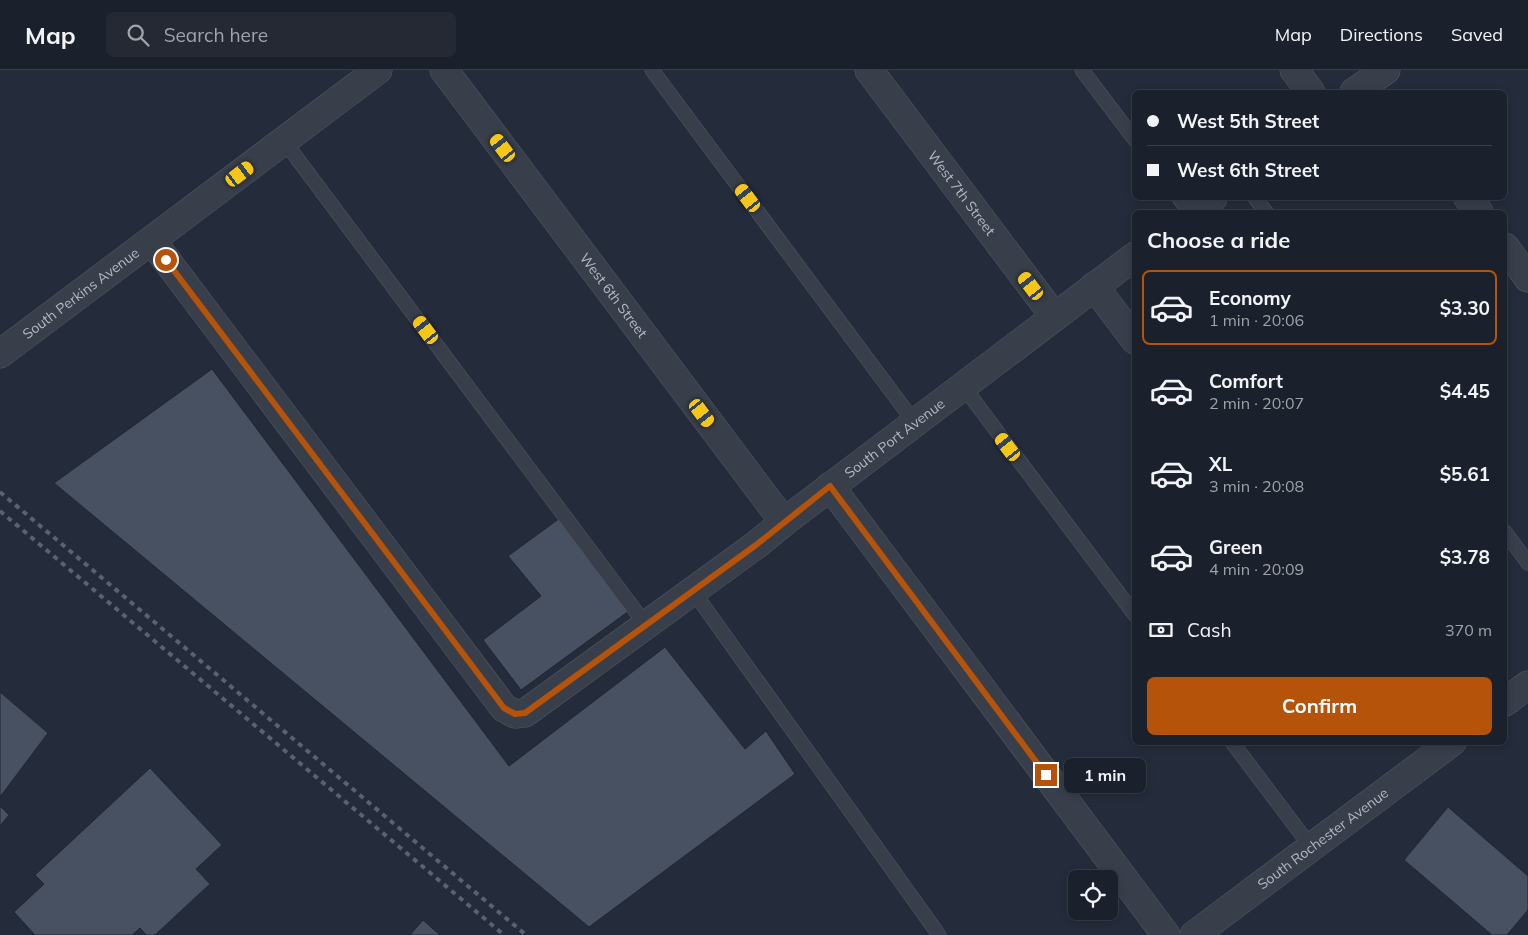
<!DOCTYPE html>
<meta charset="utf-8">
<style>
:root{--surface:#1b212c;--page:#242934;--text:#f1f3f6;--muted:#a0a3a9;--line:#393e48;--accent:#b45309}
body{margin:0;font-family:Mulish,sans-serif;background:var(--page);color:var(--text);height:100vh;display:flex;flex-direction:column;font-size:19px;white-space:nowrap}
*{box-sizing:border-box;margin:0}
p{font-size:16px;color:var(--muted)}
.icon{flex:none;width:28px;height:28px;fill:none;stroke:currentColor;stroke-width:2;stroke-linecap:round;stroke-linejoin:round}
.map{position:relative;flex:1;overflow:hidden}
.side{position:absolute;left:1132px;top:140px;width:375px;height:535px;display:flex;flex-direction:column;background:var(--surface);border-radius:8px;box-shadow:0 2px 8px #0003,0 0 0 1px var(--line)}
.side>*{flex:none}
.guide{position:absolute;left:1132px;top:20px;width:375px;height:110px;border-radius:8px;box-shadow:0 2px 8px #0003,0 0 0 1px var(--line);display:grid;align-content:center;height:110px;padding:0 15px;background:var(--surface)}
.fabs{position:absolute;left:1068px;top:800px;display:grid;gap:10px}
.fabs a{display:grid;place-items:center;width:50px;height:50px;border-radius:8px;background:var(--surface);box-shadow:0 2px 8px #0003,0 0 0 1px var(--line);font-size:25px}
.end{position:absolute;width:22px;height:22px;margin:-11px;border:6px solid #b45309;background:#fff;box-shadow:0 0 0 2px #fff}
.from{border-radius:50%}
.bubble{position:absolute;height:35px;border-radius:8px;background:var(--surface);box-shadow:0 2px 8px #0003,0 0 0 1px var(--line);font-size:16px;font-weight:700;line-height:35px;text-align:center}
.car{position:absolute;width:15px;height:30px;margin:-15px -8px;border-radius:6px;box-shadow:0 0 4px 1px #0007;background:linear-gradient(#f5c518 24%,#345 0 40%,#f5c518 0 76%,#345 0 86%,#f5c518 0)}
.guide b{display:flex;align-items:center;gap:18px;height:48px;font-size:19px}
.guide b+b{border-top:1px solid var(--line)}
.guide i{width:12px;height:12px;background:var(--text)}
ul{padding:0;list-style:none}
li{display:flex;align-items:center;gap:15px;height:75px;margin:0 10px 8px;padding:0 5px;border:2px solid transparent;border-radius:8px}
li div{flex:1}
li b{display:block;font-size:19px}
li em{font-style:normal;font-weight:700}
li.on{border-color:var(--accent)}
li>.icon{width:45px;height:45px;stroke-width:1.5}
h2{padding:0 15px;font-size:22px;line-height:60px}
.pay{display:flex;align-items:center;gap:12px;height:55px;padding:0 15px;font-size:19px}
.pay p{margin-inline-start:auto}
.action{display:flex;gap:10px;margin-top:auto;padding:10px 15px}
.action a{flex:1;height:58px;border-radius:8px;background:var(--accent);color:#fff;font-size:20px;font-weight:700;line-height:58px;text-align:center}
header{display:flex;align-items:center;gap:30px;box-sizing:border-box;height:70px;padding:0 25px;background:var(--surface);border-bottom:1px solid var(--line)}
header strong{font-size:24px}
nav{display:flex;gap:28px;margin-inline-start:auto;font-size:18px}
.search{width:350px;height:45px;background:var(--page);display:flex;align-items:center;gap:12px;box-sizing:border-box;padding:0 18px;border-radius:8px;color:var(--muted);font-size:19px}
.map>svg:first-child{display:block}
</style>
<header>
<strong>Map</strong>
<div class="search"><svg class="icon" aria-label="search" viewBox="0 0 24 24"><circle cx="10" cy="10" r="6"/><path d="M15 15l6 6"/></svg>Search here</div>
<nav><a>Map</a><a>Directions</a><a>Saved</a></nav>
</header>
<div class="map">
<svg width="1528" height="865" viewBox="0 0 1528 865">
<rect width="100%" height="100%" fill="#242c3b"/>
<g fill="#485162" stroke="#1f2632">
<path d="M 212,299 L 509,696 L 665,577 L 745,679 L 766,661 L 795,704 L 589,857 L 54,413 Z"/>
<path d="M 564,445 L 633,538 L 521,620 L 483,570 L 541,526 L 508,486 Z"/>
<path d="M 0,622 L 48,663 L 0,727 Z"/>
<path d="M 150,698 L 222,775 L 196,799 L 210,814 L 155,865 L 146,865 L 140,858 L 132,865 L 35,865 L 14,842 L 44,814 L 35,805 Z"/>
<path d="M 0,736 L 9,745 L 0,756 Z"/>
<path d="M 1448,737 L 1528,806 L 1528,840 L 1507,865 L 1492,865 L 1404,790 Z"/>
<path d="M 423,850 L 440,865 L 410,865 Z"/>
</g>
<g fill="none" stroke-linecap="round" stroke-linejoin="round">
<g stroke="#535a66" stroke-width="15">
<g id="service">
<path d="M 652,0 L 915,353"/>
<path d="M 1082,0 L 1135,70"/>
<path d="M 284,71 L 646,555"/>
<path d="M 1179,128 L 1190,142"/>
<path d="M 1255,128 L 1266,142"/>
<path d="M 963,316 L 1135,545"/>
<path d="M 1505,462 L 1528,493"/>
<path d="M 693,521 L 939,865"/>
<path d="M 1232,672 L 1311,777"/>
</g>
</g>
<g stroke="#535a66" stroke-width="29">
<g id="minor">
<path id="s1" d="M 444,0 L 784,452"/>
<path id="s2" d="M 869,0 L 1054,246"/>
<path d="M 1294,0 L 1311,22"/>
<path d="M 1354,22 L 1386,0"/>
<path d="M 1468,128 L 1479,142"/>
<path d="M 1193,142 L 1213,128"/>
<path id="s3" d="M 152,171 L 504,638 L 515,644 L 525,643 L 756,475 L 784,452 L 1135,186"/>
<path d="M 1505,177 L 1528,208"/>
<path d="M 1094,216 L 1135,270"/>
<path id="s4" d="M 0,284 L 378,0"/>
<path d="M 830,416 L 1166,865"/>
<path d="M 1505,632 L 1528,615"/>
<path id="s5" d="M 1194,865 L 1452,672"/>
</g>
</g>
<use href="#service" stroke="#383f4b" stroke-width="14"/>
<use href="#minor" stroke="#383f4b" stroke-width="28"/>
<g stroke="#5a6272" stroke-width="4" stroke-dasharray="5 5" stroke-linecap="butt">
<path d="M 0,422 L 526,865"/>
<path d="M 0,441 L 504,865"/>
</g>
</g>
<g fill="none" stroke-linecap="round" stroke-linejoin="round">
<path stroke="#b45309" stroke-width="6" d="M 166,190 L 504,638 L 515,644 L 525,643 L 756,475 L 830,416 L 1046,705"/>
</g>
<g text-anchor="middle" stroke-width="4" stroke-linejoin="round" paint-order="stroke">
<g font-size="14" fill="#b3bac7" stroke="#1d2430">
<text dy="5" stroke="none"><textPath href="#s2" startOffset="154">West 7th Street</textPath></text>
<text dy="5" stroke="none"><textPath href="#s4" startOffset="101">South Perkins Avenue</textPath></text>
<text dy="5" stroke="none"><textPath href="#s1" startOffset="282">West 6th Street</textPath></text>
<text dy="5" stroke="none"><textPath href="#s3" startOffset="1068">South Port Avenue</textPath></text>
<text dy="5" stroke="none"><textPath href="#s5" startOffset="161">South Rochester Avenue</textPath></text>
</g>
</g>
</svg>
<div class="fabs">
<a><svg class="icon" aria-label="locate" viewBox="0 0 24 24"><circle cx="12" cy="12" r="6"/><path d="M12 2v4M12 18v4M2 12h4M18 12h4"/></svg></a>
</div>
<i class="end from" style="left:166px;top:190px"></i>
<i class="end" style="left:1046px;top:705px"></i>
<div class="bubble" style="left:1064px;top:688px;width:82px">1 min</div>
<i class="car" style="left:503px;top:78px;rotate:323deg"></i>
<i class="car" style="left:240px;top:104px;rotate:53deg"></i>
<i class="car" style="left:748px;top:128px;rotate:323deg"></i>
<i class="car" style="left:1031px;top:216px;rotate:323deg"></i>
<i class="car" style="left:426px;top:260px;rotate:323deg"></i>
<i class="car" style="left:702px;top:343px;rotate:143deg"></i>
<i class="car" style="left:1008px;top:377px;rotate:323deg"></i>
<div class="guide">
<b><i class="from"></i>West 5th Street</b>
<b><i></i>West 6th Street</b>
</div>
<section class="side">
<h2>Choose a ride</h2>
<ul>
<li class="on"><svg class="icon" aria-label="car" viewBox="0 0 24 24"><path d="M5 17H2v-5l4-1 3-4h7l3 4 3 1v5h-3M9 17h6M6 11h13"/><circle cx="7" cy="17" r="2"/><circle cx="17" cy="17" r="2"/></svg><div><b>Economy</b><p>1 min · 20:06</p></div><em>$3.30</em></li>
<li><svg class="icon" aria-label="car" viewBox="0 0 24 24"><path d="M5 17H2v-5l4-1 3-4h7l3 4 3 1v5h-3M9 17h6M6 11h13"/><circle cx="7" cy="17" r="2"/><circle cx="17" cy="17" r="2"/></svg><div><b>Comfort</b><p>2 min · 20:07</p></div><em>$4.45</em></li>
<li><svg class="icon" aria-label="car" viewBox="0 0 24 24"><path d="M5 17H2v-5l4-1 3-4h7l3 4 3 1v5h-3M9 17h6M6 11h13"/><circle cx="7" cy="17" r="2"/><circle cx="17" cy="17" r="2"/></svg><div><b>XL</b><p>3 min · 20:08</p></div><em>$5.61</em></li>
<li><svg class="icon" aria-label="car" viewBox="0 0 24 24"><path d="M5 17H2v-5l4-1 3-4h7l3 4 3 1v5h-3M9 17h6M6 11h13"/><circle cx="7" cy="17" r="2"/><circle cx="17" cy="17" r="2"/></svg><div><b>Green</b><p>4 min · 20:09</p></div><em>$3.78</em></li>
</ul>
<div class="pay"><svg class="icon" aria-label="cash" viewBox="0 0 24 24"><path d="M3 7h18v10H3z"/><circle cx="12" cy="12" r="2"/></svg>Cash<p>370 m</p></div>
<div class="action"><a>Confirm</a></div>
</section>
</div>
